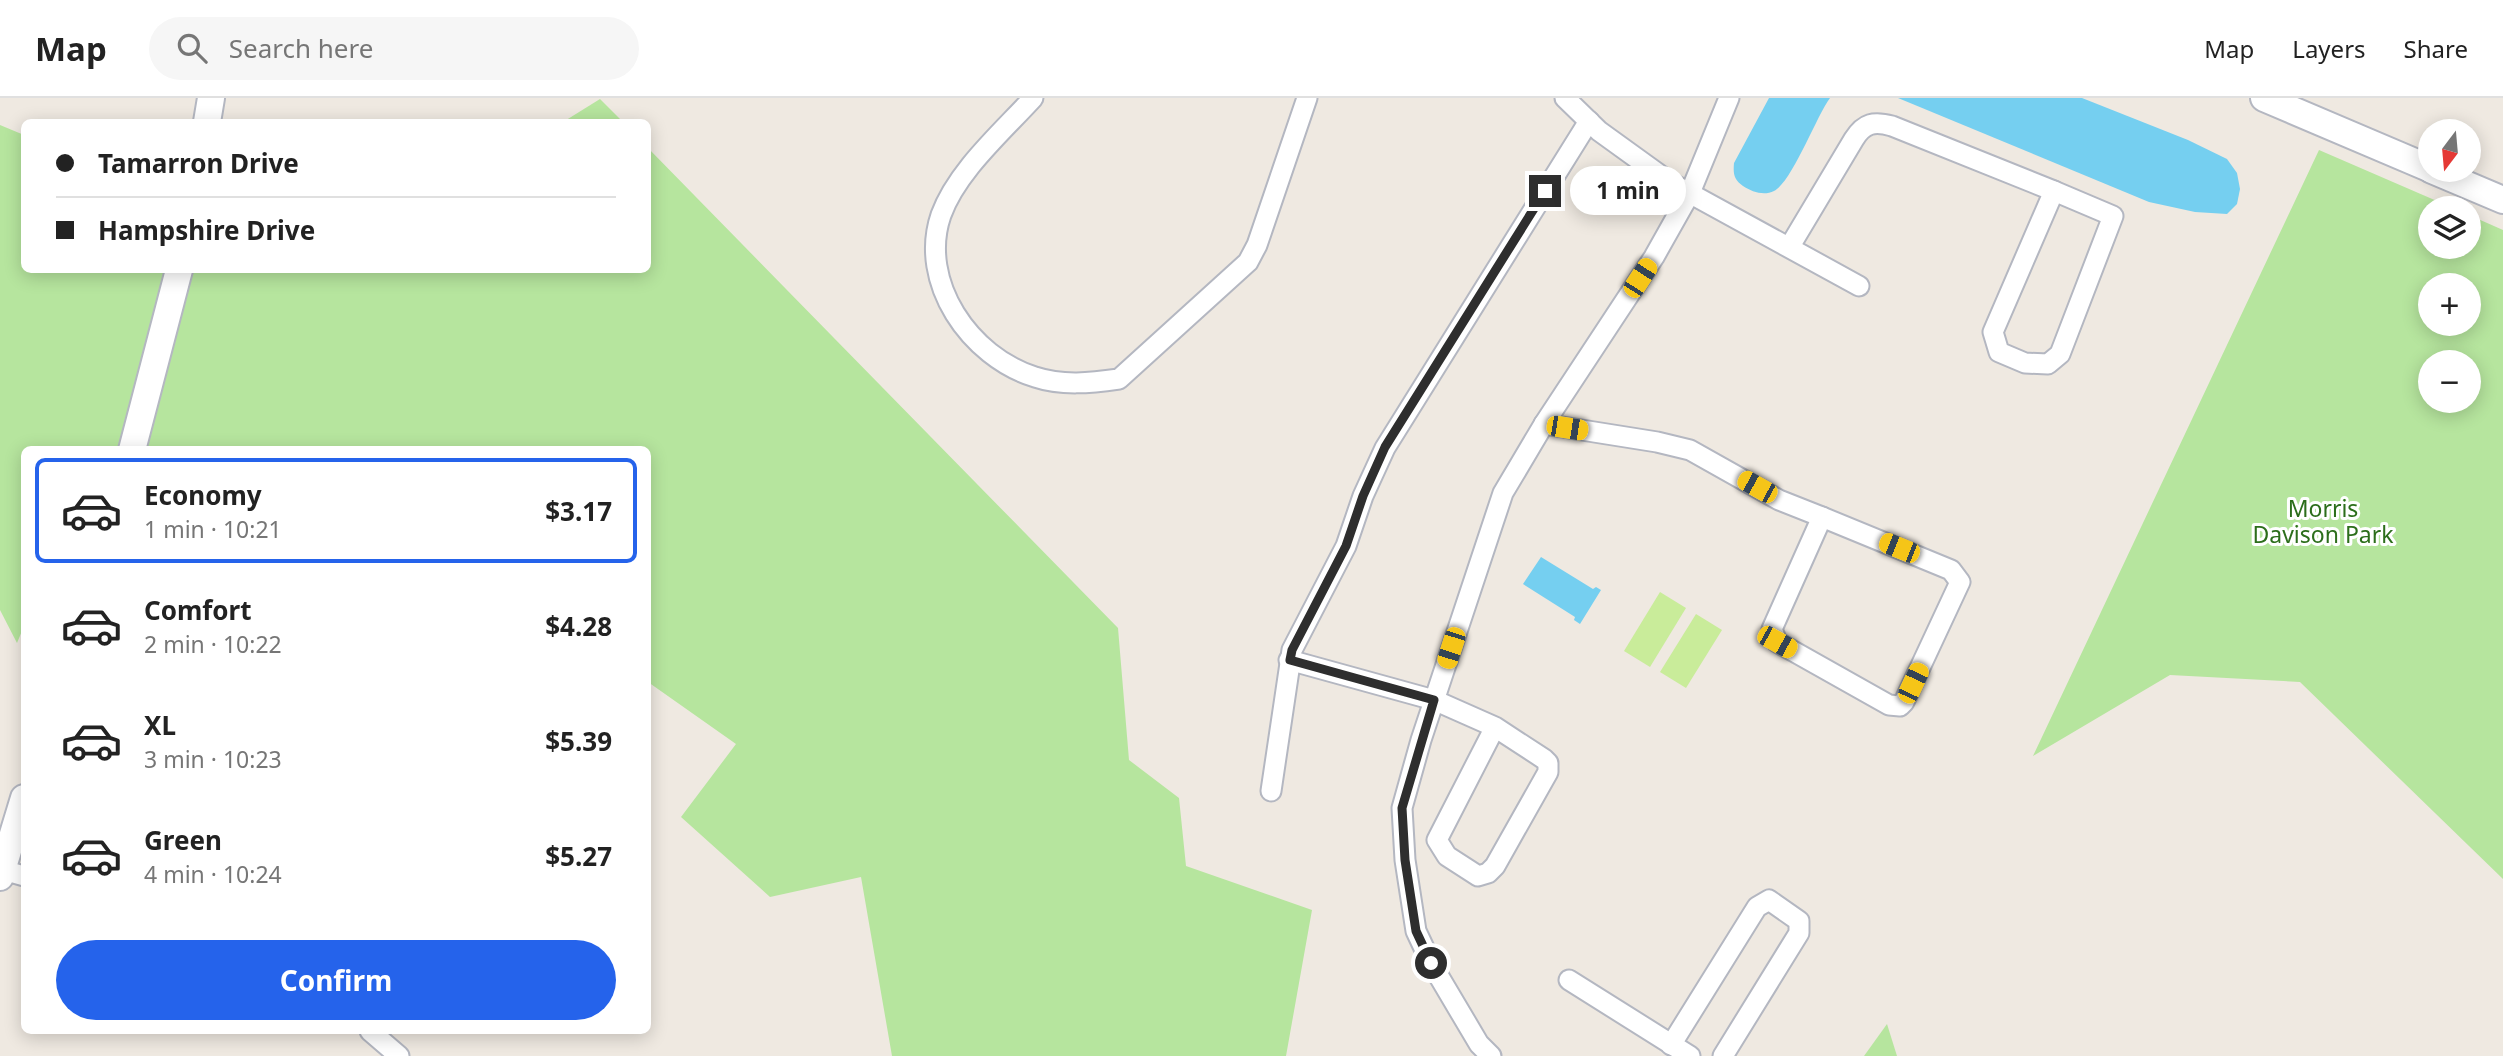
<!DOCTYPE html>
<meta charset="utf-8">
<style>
:root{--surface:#fff;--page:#f6f6f6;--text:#222;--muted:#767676;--line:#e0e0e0;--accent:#2563eb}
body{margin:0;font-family:"Noto Sans",sans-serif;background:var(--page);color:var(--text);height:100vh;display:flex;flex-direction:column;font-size:26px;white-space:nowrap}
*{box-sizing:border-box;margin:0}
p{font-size:23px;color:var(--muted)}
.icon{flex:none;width:38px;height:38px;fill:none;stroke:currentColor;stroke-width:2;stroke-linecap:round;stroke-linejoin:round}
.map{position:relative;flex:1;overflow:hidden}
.side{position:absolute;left:21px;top:348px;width:630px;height:588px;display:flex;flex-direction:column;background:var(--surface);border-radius:10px;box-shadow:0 4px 18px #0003}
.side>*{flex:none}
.guide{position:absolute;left:21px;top:21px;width:630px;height:154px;border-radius:10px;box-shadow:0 4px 18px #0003;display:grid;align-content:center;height:154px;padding:0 35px;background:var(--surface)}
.needle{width:46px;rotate:196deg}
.buttons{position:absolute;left:2418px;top:21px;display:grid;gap:14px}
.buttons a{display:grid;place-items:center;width:63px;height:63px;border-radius:50%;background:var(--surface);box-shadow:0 4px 18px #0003;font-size:35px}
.end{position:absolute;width:32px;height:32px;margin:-16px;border:9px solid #2e2e2e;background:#fff;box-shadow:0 0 0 4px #fff}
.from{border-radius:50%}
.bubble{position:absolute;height:49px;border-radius:24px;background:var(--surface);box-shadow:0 4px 18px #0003;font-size:23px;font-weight:700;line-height:49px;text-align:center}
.car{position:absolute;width:21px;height:42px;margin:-21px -10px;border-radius:9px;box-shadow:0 0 5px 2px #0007;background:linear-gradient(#f5c518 24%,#345 0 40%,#f5c518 0 76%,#345 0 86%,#f5c518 0)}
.guide b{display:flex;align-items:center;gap:24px;height:66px;font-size:26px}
.guide b+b{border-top:2px solid var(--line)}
.guide i{width:18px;height:18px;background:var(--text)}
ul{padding:12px 0 0;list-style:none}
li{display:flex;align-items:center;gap:21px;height:105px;margin:0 14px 10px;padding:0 21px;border:4px solid transparent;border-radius:10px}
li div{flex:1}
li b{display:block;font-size:26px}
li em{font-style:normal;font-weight:700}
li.active{border-color:var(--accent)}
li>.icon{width:63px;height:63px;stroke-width:1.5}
.action{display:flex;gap:14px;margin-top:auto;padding:14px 35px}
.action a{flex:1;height:80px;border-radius:42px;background:var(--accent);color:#fff;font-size:28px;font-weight:700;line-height:80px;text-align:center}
header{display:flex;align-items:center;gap:42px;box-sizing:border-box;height:98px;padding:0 35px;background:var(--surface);border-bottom:2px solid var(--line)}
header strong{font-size:33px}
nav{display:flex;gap:38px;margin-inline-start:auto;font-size:24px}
.search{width:490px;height:63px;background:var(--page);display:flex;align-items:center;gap:18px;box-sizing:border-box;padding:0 24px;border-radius:38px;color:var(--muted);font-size:26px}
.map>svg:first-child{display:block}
</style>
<header>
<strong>Map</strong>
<div class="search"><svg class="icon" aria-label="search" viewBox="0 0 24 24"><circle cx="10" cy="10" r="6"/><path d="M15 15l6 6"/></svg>Search here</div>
<nav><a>Map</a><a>Layers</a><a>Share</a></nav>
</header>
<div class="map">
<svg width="2503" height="958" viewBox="0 0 2503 958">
<rect width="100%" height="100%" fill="#efe9e1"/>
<g fill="#b6e59e" fill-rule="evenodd">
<path d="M 600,1 L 623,24 L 563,24 Z"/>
<path d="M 0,27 L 24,37 L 24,172 L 648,172 L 648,50 L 1118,530 L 1129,662 L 1179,700 L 1186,768 L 1312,812 L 1286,958 L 892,958 L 861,779 L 770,799 L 681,719 L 736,646 L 648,584 L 648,352 L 24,352 L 24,528 L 17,545 L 0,512 Z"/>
<path d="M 2319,52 L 2453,110 L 2431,110 L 2431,149 L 2469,149 L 2469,117 L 2503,132 L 2503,781 L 2300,584 L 2170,577 L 2033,658 ZM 2431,187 L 2469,187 L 2469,226 L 2431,226 ZM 2431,264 L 2469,264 L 2469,303 L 2431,303 Z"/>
<path d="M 1887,926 L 1897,958 L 1864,958 Z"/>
</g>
<g fill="#c9ec9a">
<path d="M 1660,494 L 1686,510 L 1650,569 L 1624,553 Z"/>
<path d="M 1696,516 L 1722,532 L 1686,590 L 1660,574 Z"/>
</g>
<g fill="#75cff0">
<path d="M 1769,0 L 1830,0 C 1816,19 1792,84 1774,93 C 1764,98 1752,94 1743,88 C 1734,82 1733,76 1734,65 Z"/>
<path d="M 1898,0 L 2082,0 L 2188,42 L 2227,61 L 2237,75 L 2240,91 L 2237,106 L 2227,116 L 2195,114 L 2149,104 Z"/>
<path d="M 1541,459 L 1593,491 L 1596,489 L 1601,492 L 1580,526 L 1574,522 L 1575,519 L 1523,486 Z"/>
</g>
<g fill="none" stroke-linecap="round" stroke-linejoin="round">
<g stroke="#b4b7c1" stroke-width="23">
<g id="street">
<path d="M 1033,0 C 1002,34 957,73 941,117 C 918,184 970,259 1035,279 C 1062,288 1091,285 1119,281 L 1248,164 L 1257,147 L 1307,0"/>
<path d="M 1565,0 L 1599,33 L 1671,85 L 1859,188"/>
<path d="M 2054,93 L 2113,118 L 2060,256 L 2048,266 L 2025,265 L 1999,254 L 1993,234 Z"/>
<path d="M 1790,148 L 1854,41 C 1864,25 1874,23 1892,28 L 2054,93"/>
<path d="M 1544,326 L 1657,344 L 1690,352 L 1779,402 L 1822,419"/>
<path d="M 1822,419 L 1951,472 L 1960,484 L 1904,604 L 1900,608 L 1889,607 L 1777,544 L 1772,531 Z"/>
<path d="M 1289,562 L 1434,602 L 1495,629 L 1544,661 L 1548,665 L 1548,674 L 1495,768 L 1488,775 L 1478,778 L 1447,758 L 1437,742 L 1495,629"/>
<path d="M 1271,693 L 1292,552 L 1346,448 L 1363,398 L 1385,350 L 1589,23"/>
<path d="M 0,771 L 24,778"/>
<path d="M 1569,882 L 1690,958"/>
<path d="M 370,933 L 399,958"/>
<path d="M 1671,947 L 1757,809 L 1769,802 L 1799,823 L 1799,835 L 1723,958"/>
<path d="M 1491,958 L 1479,946 L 1431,865 L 1416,833 L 1405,762 L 1402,710 L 1421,642 L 1503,395 L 1544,326 L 1654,159 L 1690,95 L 1729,0"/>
</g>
</g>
<g stroke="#b4b7c1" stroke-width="30">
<g id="secondary">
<path d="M 2264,0 L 2431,71"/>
<path d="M 207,24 L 211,0"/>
<path d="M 2432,72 L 2503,102"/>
<path d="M 132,352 L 179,172"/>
<path d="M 0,779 L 24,700"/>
</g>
</g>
<use href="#street" stroke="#fff" stroke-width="19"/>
<use href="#secondary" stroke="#fff" stroke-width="26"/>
</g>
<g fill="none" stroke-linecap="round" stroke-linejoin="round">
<path stroke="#2e2e2e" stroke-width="9" d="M 1431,865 L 1416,833 L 1405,762 L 1402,710 L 1434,602 L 1290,562 L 1292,552 L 1346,448 L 1363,398 L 1385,349 L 1545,93"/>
</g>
<g text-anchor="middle" stroke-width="6" stroke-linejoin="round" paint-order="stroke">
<g font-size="23" fill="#2c6e1b" stroke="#fff">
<text x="2323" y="419">Morris<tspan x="2323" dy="26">Davison Park</tspan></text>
</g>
</g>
</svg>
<div class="buttons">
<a><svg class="needle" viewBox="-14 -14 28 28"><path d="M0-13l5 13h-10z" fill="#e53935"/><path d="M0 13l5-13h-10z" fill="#767676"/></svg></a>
<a><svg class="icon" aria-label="layers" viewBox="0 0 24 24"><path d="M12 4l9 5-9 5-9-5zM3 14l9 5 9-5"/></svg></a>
<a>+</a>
<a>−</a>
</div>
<i class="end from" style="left:1431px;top:865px"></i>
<i class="end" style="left:1545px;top:93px"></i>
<div class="bubble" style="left:1570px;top:68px;width:116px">1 min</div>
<i class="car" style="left:1640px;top:180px;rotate:33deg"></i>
<i class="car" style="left:1567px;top:330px;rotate:99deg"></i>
<i class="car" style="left:1757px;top:389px;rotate:299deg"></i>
<i class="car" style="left:1899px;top:450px;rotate:292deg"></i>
<i class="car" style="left:1777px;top:544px;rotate:119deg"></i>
<i class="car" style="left:1451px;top:550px;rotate:198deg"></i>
<i class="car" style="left:1913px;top:585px;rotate:25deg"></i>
<div class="guide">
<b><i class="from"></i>Tamarron Drive</b>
<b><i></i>Hampshire Drive</b>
</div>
<section class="side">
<ul>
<li class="active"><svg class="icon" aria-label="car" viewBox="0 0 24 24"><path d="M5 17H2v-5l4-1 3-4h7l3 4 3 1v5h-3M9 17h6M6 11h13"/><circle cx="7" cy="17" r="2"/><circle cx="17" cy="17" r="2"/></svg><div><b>Economy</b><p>1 min · 10:21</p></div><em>$3.17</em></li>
<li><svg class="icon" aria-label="car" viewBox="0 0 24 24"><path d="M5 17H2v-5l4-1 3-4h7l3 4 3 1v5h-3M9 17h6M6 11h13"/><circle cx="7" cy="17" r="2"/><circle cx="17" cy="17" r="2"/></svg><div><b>Comfort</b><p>2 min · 10:22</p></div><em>$4.28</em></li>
<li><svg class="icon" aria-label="car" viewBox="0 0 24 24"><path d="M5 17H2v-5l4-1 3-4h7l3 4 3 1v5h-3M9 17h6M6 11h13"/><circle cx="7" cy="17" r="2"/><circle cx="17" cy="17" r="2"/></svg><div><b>XL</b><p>3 min · 10:23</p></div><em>$5.39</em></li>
<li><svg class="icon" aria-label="car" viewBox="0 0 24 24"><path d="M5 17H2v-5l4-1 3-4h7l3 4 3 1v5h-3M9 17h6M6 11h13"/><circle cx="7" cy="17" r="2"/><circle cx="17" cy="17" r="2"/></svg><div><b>Green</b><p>4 min · 10:24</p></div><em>$5.27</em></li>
</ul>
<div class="action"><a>Confirm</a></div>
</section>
</div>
